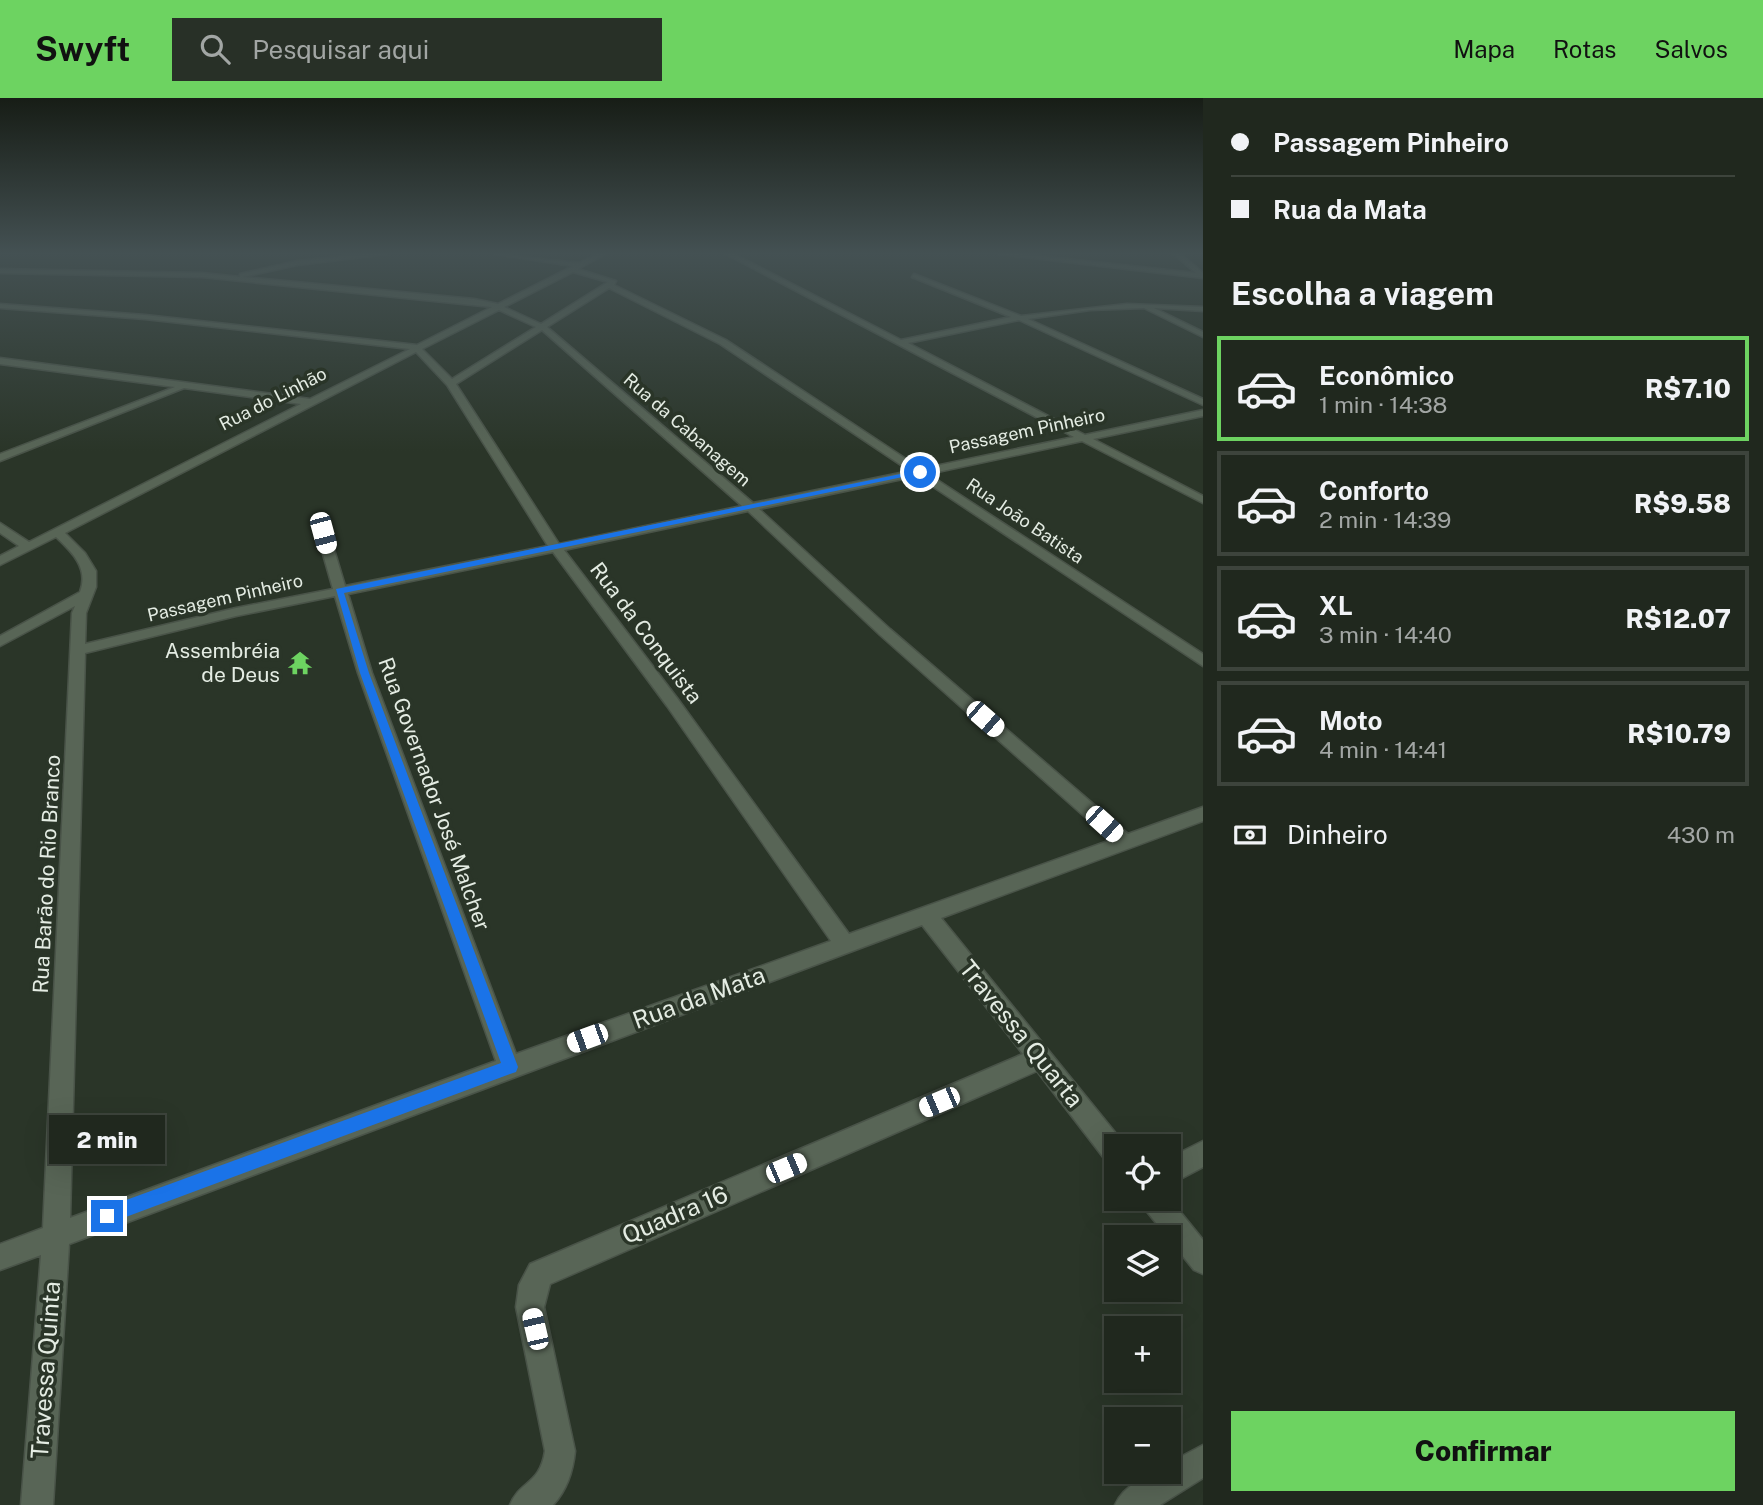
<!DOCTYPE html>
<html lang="pt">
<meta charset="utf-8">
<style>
:root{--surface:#20281e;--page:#283027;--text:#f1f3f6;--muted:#a2a6a4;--line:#3d443c;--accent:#6dd361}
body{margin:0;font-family:"Public Sans",sans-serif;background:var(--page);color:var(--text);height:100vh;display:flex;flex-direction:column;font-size:26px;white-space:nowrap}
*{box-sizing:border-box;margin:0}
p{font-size:23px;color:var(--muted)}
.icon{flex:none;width:38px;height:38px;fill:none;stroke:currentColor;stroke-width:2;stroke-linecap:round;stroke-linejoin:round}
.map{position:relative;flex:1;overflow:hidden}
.side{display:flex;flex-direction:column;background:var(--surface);width:560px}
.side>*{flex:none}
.guide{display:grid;align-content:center;height:154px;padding:0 28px;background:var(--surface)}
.fabs{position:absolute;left:1104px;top:1036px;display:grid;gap:14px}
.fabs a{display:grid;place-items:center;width:77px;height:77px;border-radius:0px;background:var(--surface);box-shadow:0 7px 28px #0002,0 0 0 2px var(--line);font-size:35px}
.end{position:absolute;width:32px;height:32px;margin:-16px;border:9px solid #1a73e8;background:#fff;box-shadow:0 0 0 4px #fff}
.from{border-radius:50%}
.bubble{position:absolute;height:49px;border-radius:0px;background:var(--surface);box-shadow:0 7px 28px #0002,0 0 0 2px var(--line);font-size:23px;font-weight:800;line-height:49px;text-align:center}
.car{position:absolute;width:21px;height:42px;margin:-21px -10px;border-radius:9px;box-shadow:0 0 5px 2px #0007;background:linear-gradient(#fff 24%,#345 0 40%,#fff 0 76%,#345 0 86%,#fff 0)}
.guide b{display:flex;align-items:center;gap:24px;height:66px;font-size:26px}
.guide b+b{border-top:2px solid var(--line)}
.guide i{width:18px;height:18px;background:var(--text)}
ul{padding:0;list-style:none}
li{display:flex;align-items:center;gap:21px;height:105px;margin:0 14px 10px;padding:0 14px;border:4px solid var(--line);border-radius:0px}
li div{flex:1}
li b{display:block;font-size:26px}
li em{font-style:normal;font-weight:800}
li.selected{border-color:var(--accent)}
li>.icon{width:63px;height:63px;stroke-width:1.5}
h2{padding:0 28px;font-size:32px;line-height:84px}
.pay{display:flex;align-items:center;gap:18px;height:77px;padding:0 28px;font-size:26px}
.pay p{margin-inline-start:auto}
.action{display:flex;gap:14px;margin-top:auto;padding:14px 28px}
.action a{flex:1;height:80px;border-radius:0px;background:var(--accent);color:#111;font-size:28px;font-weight:800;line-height:80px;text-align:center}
header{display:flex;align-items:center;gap:42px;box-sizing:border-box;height:98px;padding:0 35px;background:var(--accent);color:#111}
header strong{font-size:33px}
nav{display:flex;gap:38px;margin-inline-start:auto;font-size:24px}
.search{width:490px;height:63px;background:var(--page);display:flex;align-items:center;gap:18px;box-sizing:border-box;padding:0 24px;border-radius:0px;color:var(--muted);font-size:26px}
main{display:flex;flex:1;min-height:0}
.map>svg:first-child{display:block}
</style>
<header>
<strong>Swyft</strong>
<div class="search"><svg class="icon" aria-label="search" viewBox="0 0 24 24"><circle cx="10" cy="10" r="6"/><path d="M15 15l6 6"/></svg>Pesquisar aqui</div>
<nav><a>Mapa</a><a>Rotas</a><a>Salvos</a></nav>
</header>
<main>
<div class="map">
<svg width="1203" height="1407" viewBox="0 0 1203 1407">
<rect width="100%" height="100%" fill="#2a3528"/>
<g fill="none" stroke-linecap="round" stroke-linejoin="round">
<g stroke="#495348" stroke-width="3">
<g id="minor">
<path d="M 364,156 L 387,156 L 297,167 L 243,179 L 474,201 L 498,206 L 573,168 L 495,156 L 579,165 L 597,156 L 605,156 L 578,171 L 616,183 L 614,187 L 726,242 L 921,371 L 1074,339 L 726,156 L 734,156 L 901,242 L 1011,219 L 912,179 L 914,176 L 1021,218 L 1127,206 L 1203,209 L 1203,213 L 1154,210 L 1203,234 L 1203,239 L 1144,210 L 1090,212 L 1028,221 L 1203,301 L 1203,307 L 1019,222 L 908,245 L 1085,337 L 1203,312 L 1203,318 L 1093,341 L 1203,398 L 1203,405 L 1082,343 L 928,376 L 1203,556 L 1203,568 L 917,378 L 759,411 L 890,531 L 1128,736 L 1203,709 L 1203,723 L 941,820 L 1126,1048 L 1116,1048 L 1116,1067 L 1107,1064 L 1037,973 L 550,1186 L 544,1209 L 575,1353 C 573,1373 567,1392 553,1407 L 510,1407 C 520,1382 540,1387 545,1353 L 516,1209 L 519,1187 L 530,1166 L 1023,956 L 922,827 L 69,1146 L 53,1407 L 21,1407 L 41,1157 L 0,1172 L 0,1146 L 43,1130 L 72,515 L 75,508 L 0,548 L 0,538 L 80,494 C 89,470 72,454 56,439 L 0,467 L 0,458 L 19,448 L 0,435 L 0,425 L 29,444 L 301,306 L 184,290 L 0,363 L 0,356 L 175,289 L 0,266 L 0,260 L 310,301 L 410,251 L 145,221 L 0,210 L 0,206 L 145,217 L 417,247 L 492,209 L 202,179 L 0,175 L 0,171 L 202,175 L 240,179 L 240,176 L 297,163 ZM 573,174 L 608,184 L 541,226 L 504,209 ZM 609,190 L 720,246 L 910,373 L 753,405 L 547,229 ZM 499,212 L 536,229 L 452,281 L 422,251 ZM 542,232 L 742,408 L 559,446 L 456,286 ZM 416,254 L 447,287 L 548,448 L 345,488 L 329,435 L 323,431 L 317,435 L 333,491 L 236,510 L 85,546 L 86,515 L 96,489 L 96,473 L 85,455 L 65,435 ZM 748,413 L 880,537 L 1111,742 L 849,836 L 677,600 L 564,452 ZM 553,454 L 667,608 L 831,843 L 516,956 L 372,575 L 348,496 ZM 335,498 L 358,575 L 496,963 L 70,1120 L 85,555 L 236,518 Z"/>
<path d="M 999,156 L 1021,156 L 1196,175 L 1174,156 L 1181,156 L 1203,175 L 1203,180 Z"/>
<path d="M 1203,1043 L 1203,1069 L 1169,1087 L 1169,1060 Z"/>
<path d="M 1169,1100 L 1203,1142 L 1203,1176 L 1194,1172 L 1144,1110 L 1140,1101 Z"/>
<path d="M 1203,1347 L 1203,1380 L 1160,1407 L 1115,1407 C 1123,1388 1149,1374 1169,1374 L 1169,1365 Z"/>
</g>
</g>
<use href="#minor" fill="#586556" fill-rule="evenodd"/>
</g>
<linearGradient id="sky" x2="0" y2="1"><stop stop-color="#171d16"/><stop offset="0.44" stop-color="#445153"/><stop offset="1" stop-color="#445153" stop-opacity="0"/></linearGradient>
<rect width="1203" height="353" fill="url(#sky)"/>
<path fill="#1a73e8" d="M 920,372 L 922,375 L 344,495 L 369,575 L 518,969 L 516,974 L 510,976 L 107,1126 L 101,1124 L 98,1118 L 101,1112 L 107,1109 L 501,965 L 360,575 L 336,491 Z"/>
<defs>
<g id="temple-bare" transform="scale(1.89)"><path d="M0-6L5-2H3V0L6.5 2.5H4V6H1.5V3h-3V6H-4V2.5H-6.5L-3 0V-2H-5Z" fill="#6dd361" stroke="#2a3528" stroke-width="2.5" paint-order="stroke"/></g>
</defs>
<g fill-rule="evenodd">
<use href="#temple-bare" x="300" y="565"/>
</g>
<g text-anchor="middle" stroke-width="7" stroke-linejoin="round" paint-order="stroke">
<g font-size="18" fill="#e4ece3" stroke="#2a3528">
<text transform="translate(273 301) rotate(-27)" y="6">Rua do Linhão</text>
<text transform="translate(687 332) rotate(41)" y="6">Rua da Cabanagem</text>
<text transform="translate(1027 333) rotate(-12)" y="6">Passagem Pinheiro</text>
<text transform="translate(1025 423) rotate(34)" y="6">Rua João Batista</text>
<text transform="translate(225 500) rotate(-13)" y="6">Passagem Pinheiro</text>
</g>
<g font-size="21" fill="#e4ece3" stroke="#2a3528">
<text transform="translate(646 535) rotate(53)" y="7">Rua da Conquista</text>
<text transform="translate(434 696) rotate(70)" y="7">Rua Governador José Malcher</text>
<text transform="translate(47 776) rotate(-87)" y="7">Rua Barão do Rio Branco</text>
</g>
<g font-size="21" fill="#e4ece3" stroke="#2a3528" text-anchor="end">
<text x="280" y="560">Assembréia<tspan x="280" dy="24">de Deus</tspan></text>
</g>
<g font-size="24" fill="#e4ece3" stroke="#2a3528">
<text transform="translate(699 900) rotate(-20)" y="8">Rua da Mata</text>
<text transform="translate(1021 936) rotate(51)" y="8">Travessa Quarta</text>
<text transform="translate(675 1117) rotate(-23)" y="8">Quadra 16</text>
<text transform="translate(46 1272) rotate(-86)" y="8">Travessa Quinta</text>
</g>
</g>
</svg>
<div class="fabs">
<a><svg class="icon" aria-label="locate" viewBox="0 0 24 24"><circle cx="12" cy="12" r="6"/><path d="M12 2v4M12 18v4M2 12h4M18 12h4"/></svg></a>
<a><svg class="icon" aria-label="layers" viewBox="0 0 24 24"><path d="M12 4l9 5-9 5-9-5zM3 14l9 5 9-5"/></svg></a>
<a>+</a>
<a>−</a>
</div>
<i class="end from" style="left:920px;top:374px"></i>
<i class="end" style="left:107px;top:1118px"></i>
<div class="bubble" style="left:49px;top:1017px;width:116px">2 min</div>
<i class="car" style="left:323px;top:435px;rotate:165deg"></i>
<i class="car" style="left:985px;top:621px;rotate:131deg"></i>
<i class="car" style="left:1104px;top:726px;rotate:132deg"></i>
<i class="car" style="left:587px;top:940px;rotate:250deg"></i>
<i class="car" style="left:939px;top:1004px;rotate:247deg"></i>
<i class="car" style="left:786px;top:1070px;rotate:67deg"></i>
<i class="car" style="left:535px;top:1231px;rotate:347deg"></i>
</div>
<section class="side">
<div class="guide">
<b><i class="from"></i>Passagem Pinheiro</b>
<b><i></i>Rua da Mata</b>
</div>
<h2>Escolha a viagem</h2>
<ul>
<li class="selected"><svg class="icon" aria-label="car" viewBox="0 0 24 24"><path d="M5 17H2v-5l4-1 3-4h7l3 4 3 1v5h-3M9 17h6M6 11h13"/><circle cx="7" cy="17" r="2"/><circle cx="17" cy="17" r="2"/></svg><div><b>Econômico</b><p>1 min · 14:38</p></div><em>R$7.10</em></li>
<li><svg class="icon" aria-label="car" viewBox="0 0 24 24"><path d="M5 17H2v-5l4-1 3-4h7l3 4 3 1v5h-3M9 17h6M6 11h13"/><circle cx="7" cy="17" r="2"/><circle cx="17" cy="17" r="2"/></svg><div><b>Conforto</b><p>2 min · 14:39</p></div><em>R$9.58</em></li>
<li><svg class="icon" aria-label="car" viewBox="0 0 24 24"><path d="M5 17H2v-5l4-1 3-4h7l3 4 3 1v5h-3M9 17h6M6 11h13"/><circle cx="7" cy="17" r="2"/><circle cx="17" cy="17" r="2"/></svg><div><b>XL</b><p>3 min · 14:40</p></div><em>R$12.07</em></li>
<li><svg class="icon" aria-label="car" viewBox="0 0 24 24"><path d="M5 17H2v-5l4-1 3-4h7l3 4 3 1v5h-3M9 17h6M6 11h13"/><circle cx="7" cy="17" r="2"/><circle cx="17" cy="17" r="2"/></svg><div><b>Moto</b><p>4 min · 14:41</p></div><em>R$10.79</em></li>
</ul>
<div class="pay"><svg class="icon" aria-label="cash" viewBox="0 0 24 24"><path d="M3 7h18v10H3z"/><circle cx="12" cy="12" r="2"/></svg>Dinheiro<p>430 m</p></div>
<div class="action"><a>Confirmar</a></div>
</section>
</main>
